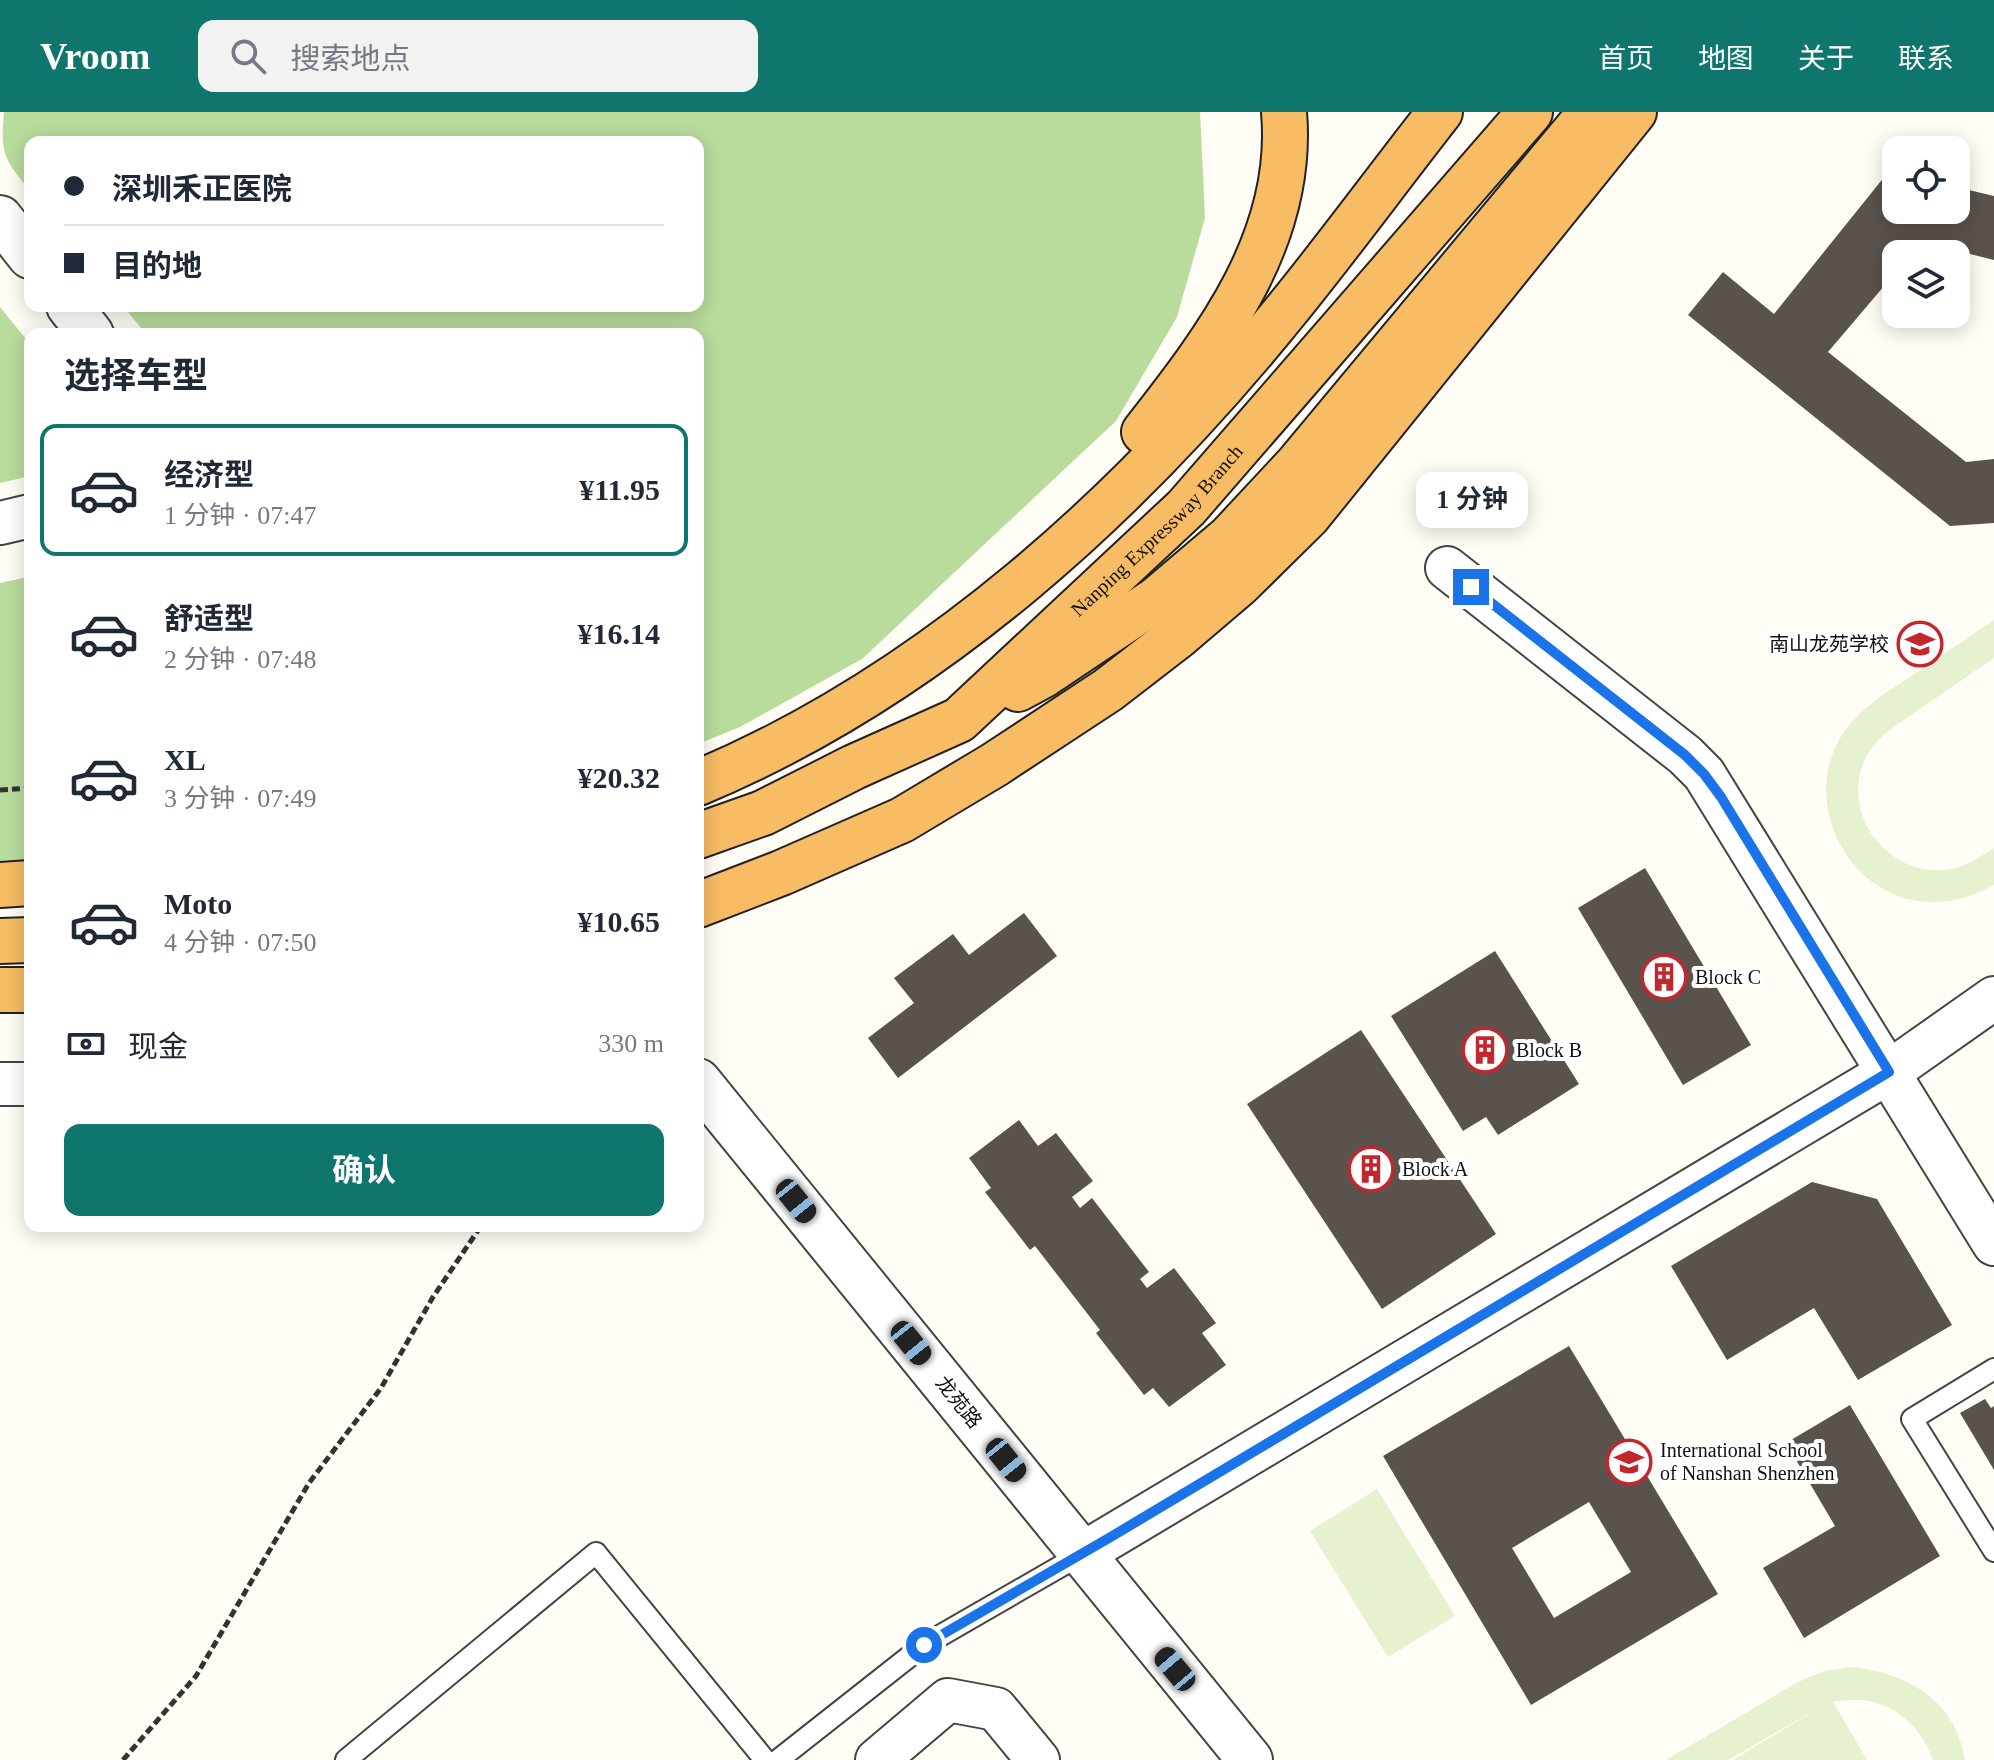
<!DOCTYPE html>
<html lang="zh">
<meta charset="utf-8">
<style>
:root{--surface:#fff;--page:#f2f2f3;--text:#1f2937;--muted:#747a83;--line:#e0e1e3;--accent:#0f766e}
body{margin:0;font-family:"Times New Roman","Noto Sans SC",serif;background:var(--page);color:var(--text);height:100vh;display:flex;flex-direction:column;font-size:30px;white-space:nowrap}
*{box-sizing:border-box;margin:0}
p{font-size:26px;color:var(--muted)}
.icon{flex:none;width:44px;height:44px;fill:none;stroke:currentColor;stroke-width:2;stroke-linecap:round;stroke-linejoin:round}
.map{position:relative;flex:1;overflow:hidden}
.drawer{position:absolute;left:24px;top:216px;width:680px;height:904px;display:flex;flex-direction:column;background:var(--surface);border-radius:16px;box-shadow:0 4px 20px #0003}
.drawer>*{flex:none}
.hud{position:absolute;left:24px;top:24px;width:680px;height:176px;border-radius:16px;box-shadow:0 4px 20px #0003;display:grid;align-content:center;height:176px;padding:0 40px;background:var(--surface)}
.fabs{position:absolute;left:1882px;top:24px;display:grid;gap:16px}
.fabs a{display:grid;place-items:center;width:88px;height:88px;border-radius:16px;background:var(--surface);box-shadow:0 4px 20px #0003;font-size:40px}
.end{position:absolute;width:36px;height:36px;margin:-18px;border:10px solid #1a73e8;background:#fff;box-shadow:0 0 0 4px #fff}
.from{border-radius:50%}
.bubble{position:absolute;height:56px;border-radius:16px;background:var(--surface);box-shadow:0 4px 20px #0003;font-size:26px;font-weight:700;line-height:56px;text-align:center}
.car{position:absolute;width:24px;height:48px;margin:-24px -12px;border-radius:10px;box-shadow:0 0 6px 2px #0007;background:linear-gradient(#222 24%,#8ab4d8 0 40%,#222 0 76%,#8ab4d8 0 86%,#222 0)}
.hud b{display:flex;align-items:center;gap:28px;height:76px;font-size:30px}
.hud b+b{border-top:2px solid var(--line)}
.hud i{width:20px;height:20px;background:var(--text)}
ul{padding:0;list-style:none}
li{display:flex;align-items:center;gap:24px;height:132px;margin:0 16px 12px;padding:0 24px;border:4px solid transparent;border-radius:16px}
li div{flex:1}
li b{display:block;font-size:30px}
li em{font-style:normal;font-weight:700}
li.active{border-color:var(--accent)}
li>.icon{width:72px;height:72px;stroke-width:1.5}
h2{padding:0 40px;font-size:36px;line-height:96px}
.pay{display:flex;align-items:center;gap:20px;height:88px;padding:0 40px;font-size:30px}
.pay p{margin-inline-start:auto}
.button{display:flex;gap:16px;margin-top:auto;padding:16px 40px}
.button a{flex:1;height:92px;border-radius:16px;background:var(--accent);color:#fff;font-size:32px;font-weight:700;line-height:92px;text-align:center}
header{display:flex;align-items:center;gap:48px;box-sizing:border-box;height:112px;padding:0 40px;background:var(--accent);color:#fff}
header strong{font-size:38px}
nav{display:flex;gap:44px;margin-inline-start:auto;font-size:28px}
.search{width:560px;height:72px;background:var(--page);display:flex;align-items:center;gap:20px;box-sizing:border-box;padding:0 28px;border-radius:16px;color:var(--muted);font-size:30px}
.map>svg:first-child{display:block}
</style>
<header>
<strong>Vroom</strong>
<div class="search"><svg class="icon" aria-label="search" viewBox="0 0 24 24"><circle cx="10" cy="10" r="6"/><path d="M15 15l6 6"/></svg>搜索地点</div>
<nav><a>首页</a><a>地图</a><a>关于</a><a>联系</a></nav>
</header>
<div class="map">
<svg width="1994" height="1648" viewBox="0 0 1994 1648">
<rect width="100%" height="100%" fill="#fffdf5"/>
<g fill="#b9dc9c">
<path d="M 4,0 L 1200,0 L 1205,106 L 1177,205 L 1116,309 L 862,547 L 740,615 L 698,632 L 698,222 L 146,222 L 123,194 L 698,194 L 698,30 L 30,30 L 30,79 C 5,48 0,43 4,0 Z"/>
<path d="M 0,195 L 30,232 L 30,364 L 0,371 Z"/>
<path d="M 28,465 L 30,475 L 30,754 L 0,755 L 0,471 Z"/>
</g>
<g fill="#e6f2cf">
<path d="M 1994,508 L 1994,546 L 1892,616 C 1881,625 1870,635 1864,649 C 1839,709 1898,776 1962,754 C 1973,750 1984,742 1994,736 L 1994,773 C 1969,786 1946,793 1918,789 C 1847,779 1804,693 1838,630 C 1855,597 1889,579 1919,559 C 1944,542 1969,525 1994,508 Z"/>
<path d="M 1377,1377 L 1455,1504 L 1388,1545 L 1310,1419 Z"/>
<path d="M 1852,1555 C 1907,1561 1956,1588 1965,1648 L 1933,1648 C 1917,1604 1879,1580 1833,1590 L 1867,1648 L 1733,1648 L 1824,1593 L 1728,1648 L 1666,1648 L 1798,1570 L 1824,1559 Z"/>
</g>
<g fill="#5a524d" fill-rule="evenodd">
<path d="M 1889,59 L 1896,61 L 1896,98 L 1956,98 L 1956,75 L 1994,84 L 1994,148 L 1922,130 L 1911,142 L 1896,142 L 1896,160 L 1828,240 L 1966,350 L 1994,347 L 1994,411 L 1950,414 L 1688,203 L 1723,160 L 1774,202 Z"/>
<path d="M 1645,756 L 1751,933 L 1683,973 L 1578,796 Z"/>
<path d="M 1024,801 L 1057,844 L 898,966 L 868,926 L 914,891 L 894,866 L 953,822 L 969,843 Z"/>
<path d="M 1495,839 L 1579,972 L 1498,1023 L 1486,1005 L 1463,1019 L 1391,904 Z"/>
<path d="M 1361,918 L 1496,1122 L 1382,1197 L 1247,992 Z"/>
<path d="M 1019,1008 L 1038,1034 L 1056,1021 L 1093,1069 L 1072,1085 L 1080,1096 L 1092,1086 L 1149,1160 L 1140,1167 L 1147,1176 L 1174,1156 L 1216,1211 L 1202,1221 L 1226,1253 L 1169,1295 L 1153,1276 L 1144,1283 L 1096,1221 L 1100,1218 L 1035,1134 L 1030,1138 L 985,1080 L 991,1076 L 969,1046 Z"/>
<path d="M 1812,1070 L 1877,1087 L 1952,1213 L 1858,1268 L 1814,1196 L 1727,1248 L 1671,1154 Z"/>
<path d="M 1569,1234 L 1718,1482 L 1531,1593 L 1383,1344 ZM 1589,1390 L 1631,1460 L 1554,1506 L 1512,1436 Z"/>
<path d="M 1985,1287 L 1991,1296 L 1994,1294 L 1994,1358 L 1960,1301 Z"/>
<path d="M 1850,1293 L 1940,1444 L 1804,1526 L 1763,1456 L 1835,1414 L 1786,1331 Z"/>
</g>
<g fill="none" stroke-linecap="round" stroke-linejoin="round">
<g stroke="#444" stroke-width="24">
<g id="service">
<path d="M 1994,1257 L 1912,1307 L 1994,1439"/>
<path d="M 346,1648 L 596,1441 L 765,1648"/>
<path d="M 778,1648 L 924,1533 L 1082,1442"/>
</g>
</g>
<g stroke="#444" stroke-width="46">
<g id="minor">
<path d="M 0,411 L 30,404"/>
<path d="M 1447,456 L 1685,643 L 1704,662 L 1994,1132"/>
<path d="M 0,972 L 30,972"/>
<path d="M 1082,1442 L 1889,960 L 1994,886"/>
<path d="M 877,1648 L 948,1588 L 996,1597 L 1038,1648"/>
</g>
</g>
<g stroke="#444" stroke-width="48">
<g id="tertiary">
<path d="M 0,106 L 30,144"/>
<path d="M 69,194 L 91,222"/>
<path d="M 698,969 L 1250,1648"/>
</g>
</g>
<g stroke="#222" stroke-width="48">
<g id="trunk">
<path d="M 1144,320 C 1217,227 1295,125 1284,0"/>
<path d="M 1018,577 L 1042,564 L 1157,487 L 1230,425 L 1297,353 L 1591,0"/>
<path d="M 698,671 C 932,573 1130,392 1288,196 C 1340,132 1389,65 1440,0"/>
<path id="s1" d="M 698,724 L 763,701 L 854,655 L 959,608 L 1186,396 L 1530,0"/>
<path d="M 0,773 L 30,771"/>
<path d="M 698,793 L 781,761 L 902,708 L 994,653 L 1108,578 L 1178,524 L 1239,472 L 1308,404 L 1634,0"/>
<path d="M 0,829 L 30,828"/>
<path d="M 0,878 L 30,878"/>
</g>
</g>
<g stroke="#333" stroke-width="5" stroke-dasharray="8 4" stroke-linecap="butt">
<path d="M 0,678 L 30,676"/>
<path d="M 123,1648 L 196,1564 L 309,1371 L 381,1276 L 433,1185 L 481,1114"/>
</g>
<use href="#service" stroke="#fff" stroke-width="20"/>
<use href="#minor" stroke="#fff" stroke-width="42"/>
<use href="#tertiary" stroke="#fff" stroke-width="44"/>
<use href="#trunk" stroke="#f7bc64" stroke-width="44"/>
</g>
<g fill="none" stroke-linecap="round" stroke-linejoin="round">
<path stroke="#1a73e8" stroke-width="10" d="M 924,1533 L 1109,1426 L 1889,960 L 1721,685 L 1704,662 L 1685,643 L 1471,475"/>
</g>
<defs>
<g id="school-ring" transform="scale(2.3)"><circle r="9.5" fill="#fff" stroke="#c4262e" stroke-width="1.5"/><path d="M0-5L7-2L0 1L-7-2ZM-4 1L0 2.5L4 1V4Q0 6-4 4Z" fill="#c4262e"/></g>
<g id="building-ring" transform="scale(2.3)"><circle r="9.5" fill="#fff" stroke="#c4262e" stroke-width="1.5"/><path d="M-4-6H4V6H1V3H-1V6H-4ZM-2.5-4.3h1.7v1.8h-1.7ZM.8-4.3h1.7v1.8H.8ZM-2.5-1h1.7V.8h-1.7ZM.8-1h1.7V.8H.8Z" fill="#c4262e"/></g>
</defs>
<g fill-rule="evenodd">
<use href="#school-ring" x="1920" y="532"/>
<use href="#building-ring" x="1664" y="865"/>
<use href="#building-ring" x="1485" y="938"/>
<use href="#building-ring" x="1371" y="1057"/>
<use href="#school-ring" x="1629" y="1350"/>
</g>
<g text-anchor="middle" stroke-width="8" stroke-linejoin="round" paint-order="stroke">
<g font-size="20" fill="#111" stroke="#fff">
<text dy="7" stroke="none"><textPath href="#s1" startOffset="560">Nanping Expressway Branch</textPath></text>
<text transform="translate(959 1290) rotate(51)" y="7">龙苑路</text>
</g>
<g font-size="20" fill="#111" stroke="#fff" text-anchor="start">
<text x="1889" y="539" text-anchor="end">南山龙苑学校</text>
<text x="1695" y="872">Block C</text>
<text x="1516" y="945">Block B</text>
<text x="1402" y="1064">Block A</text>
<text x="1660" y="1345">International School<tspan x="1660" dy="23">of Nanshan Shenzhen</tspan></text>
</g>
</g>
</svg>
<div class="fabs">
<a><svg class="icon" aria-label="locate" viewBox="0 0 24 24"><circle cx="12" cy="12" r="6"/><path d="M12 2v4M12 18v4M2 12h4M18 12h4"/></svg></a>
<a><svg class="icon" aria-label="layers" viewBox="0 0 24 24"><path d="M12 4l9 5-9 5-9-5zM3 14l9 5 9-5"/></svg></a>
</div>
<i class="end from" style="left:924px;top:1533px"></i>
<i class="end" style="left:1471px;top:475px"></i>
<div class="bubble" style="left:1416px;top:360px;width:112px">1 分钟</div>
<i class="car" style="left:796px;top:1089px;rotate:141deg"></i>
<i class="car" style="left:911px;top:1231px;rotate:141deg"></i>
<i class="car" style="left:1006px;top:1348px;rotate:141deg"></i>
<i class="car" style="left:1175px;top:1557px;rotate:320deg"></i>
<div class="hud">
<b><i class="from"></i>深圳禾正医院</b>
<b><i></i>目的地</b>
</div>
<section class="drawer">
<h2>选择车型</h2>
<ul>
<li class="active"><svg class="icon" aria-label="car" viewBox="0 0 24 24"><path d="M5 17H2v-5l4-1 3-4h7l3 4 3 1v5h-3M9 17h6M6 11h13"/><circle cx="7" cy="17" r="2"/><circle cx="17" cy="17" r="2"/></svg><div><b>经济型</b><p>1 分钟 · 07:47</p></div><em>¥11.95</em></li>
<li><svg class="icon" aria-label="car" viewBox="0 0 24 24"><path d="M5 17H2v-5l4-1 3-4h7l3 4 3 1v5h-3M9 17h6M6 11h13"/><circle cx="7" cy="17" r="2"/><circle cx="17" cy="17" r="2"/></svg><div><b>舒适型</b><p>2 分钟 · 07:48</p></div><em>¥16.14</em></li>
<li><svg class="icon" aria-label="car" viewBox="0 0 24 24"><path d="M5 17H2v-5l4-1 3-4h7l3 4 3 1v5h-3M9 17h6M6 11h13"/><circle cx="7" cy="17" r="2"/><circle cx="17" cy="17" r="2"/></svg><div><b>XL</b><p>3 分钟 · 07:49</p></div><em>¥20.32</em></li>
<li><svg class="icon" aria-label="car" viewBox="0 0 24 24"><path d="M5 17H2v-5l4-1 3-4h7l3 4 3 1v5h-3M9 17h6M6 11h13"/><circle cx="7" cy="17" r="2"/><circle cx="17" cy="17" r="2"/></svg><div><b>Moto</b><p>4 分钟 · 07:50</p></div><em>¥10.65</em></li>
</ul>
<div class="pay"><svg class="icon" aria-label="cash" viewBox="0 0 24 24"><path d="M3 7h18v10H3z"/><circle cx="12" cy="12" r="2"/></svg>现金<p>330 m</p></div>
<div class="button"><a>确认</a></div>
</section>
</div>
